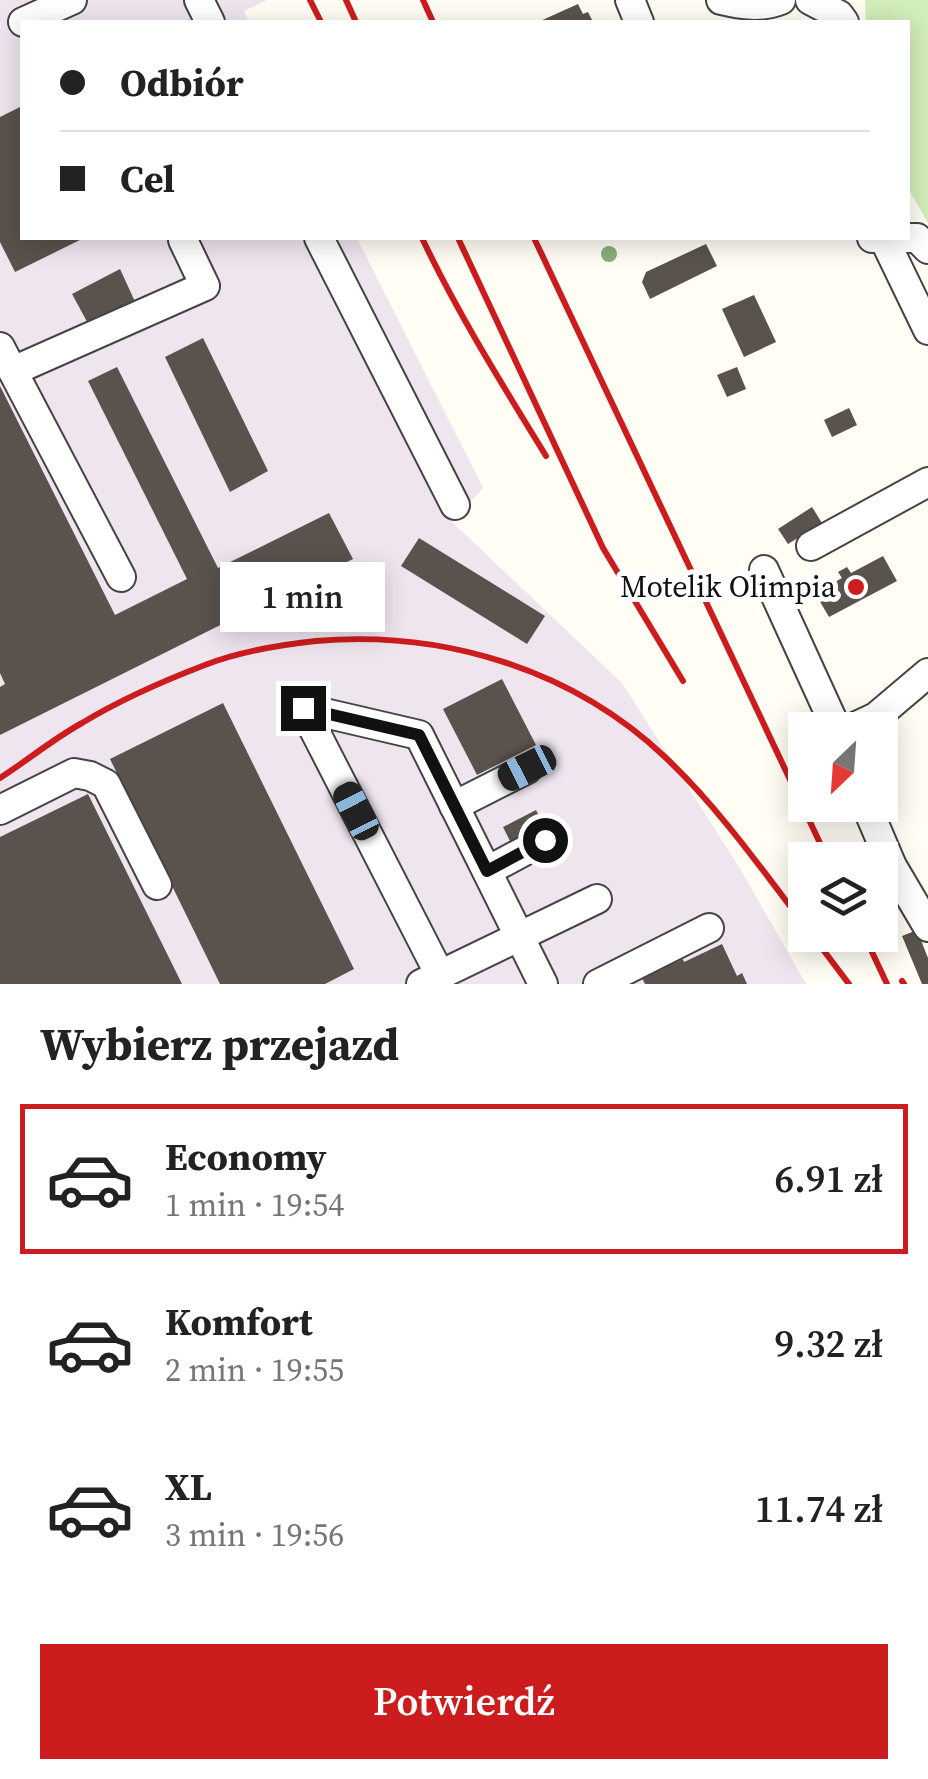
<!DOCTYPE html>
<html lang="pl">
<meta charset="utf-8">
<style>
:root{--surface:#fff;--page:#f2f2f2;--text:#222;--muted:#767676;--line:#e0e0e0;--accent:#cd1c1d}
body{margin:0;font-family:"Source Serif 4",serif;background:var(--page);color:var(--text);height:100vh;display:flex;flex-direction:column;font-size:38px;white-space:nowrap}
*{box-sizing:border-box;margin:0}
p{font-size:32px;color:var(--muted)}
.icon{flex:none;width:55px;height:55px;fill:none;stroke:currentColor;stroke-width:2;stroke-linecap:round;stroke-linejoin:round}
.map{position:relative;height:984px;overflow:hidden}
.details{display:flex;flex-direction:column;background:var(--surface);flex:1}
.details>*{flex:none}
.hud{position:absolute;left:20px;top:20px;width:890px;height:220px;border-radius:0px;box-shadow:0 5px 25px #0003;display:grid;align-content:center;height:220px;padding:0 40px;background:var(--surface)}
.needle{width:65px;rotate:205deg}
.tools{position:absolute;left:788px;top:712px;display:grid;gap:20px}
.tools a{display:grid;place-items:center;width:110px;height:110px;border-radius:0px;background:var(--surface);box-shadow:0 5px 25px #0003;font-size:50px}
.end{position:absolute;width:45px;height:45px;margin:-22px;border:12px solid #111;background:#fff;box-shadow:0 0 0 5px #fff}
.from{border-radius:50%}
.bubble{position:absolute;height:70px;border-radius:0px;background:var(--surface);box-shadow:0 5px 25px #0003;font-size:32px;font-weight:600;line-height:70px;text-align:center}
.car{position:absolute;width:30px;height:60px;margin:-30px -15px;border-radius:12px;box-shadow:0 0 8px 2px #0007;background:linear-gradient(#222 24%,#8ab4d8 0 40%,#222 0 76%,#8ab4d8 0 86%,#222 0)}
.hud b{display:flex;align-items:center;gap:35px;height:95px;font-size:38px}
.hud b+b{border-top:2px solid var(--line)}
.hud i{width:25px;height:25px;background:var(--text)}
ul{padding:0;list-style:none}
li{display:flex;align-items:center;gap:30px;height:150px;margin:0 20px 15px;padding:0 20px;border:5px solid transparent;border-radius:0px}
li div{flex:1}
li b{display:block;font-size:38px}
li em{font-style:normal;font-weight:600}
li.active{border-color:var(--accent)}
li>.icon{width:90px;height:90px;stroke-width:1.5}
h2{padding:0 40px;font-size:45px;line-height:120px}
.cta{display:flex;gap:20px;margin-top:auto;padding:20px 40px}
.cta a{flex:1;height:115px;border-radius:0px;background:var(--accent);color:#fff;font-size:40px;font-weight:600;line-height:115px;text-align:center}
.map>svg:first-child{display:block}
</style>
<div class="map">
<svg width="928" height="984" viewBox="0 0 928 984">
<rect width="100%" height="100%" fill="#fffdf4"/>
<path fill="#efe5ef" d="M 0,0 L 267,0 L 244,11 L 249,22 L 22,22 L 22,238 L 357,238 L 483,488 L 452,522 L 622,683 L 739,867 L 806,984 L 0,984 Z"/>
<path fill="#d2eeb9" d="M 865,0 L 928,0 L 928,223 L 908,188 L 908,22 L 866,22 Z"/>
<g fill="#5a524c">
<path d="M 578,4 L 583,14 L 588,12 L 593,22 L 538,22 Z"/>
<path d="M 22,106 L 22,238 L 84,238 L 15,272 L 0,242 L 0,117 Z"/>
<path d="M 706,244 L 717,266 L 650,299 L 642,282 L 646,272 Z"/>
<path d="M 120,269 L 137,306 L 91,329 L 72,294 Z"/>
<path d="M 754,295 L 776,342 L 744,357 L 722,309 Z"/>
<path d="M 203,338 L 268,471 L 230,492 L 165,357 Z"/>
<path d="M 117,367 L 218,568 L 329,513 L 353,559 L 0,735 L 0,687 L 5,684 L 0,673 L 0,386 L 115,615 L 187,579 L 88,381 Z"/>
<path d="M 737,367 L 746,389 L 727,397 L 717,375 Z"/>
<path d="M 849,408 L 857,425 L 832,437 L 824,420 Z"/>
<path d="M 812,507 L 822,523 L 788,544 L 778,529 Z"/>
<path d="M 419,538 L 545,616 L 527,644 L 401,566 Z"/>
<path d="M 883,556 L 897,581 L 829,617 L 815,593 L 842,578 L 838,572 L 847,567 L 851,573 Z"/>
<path d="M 502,679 L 536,745 L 477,775 L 443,709 Z"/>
<path d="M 223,703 L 354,969 L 325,984 L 220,984 L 110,759 Z"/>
<path d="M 88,794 L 182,984 L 0,984 L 0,837 Z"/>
<path d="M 536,810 L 545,828 L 512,845 L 503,827 Z"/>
<path d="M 917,930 L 928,958 L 928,984 L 922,984 L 902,936 Z"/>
<path d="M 722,944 L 737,976 L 742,973 L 747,984 L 645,984 L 642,978 L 683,959 L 684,962 Z"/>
</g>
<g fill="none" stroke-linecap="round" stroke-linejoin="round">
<g stroke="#444" stroke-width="32">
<g id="minor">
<path d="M 199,0 L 210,22"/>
<path d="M 630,0 L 639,22"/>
<path d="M 721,0 C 742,5 761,8 781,0"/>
<path d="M 810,0 L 839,15 L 844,22"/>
<path d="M 23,22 L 72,0"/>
<path d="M 319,238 L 455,505"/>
<path d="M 872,238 L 917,238 L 928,249"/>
<path d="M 884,239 L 928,330"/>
<path d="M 0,347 L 121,577"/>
<path d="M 13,371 L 205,286 L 183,240"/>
<path d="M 811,546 L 928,482"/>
<path d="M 764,570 L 837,730"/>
<path d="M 303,708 L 419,735 L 543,984"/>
<path d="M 303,708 L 440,975"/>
<path d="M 848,730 L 876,717 L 928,673"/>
<path d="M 866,805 L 892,866 L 928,927"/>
<path d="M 454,806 L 527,769"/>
<path d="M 0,810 L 74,773 L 90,776 L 106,784 L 157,885"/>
<path d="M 487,871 L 545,840"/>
<path d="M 421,984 L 597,899"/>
<path d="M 598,984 L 709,928"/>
</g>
</g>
<use href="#minor" stroke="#fff" stroke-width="28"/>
<g stroke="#cd1c1d" stroke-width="6">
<path d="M 310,0 L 321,22"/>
<path d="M 346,0 L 356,22"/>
<path d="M 423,0 L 433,22"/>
<path d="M 422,238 C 458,314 502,384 546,456"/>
<path d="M 458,238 L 603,548 L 683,681"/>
<path d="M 534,238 L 828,860"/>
<path d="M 0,778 C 28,760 53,739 82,723 C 120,700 163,681 205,665 C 240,651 279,645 316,641 C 443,630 572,669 665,757 C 718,807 761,868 805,926"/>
<path d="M 812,935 L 849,984"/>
<path d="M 864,935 L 887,984"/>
<path d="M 902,981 L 904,984"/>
</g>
</g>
<circle fill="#89af7c" cx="609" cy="254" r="8"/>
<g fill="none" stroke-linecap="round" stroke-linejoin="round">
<path stroke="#111" stroke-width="12" d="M 303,708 L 419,735 L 487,871 L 545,840"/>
</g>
<circle fill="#cd1c1d" stroke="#fff" stroke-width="4" cx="856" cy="587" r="10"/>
<g text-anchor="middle" stroke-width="10" stroke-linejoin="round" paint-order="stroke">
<g font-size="30" fill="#111" stroke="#fff" text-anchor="end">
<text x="836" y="597">Motelik Olimpia</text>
</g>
</g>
</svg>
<div class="tools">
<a><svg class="needle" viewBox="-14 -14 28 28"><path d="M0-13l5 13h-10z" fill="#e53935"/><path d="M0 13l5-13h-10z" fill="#767676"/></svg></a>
<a><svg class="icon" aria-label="layers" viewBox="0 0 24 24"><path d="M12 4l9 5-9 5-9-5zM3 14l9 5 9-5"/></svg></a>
</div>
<i class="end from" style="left:545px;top:840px"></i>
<i class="end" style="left:303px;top:708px"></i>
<div class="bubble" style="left:220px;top:562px;width:165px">1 min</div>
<i class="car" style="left:527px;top:768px;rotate:243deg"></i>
<i class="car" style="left:356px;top:811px;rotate:333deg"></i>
<div class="hud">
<b><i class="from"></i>Odbiór</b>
<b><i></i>Cel</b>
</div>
</div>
<section class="details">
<h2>Wybierz przejazd</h2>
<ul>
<li class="active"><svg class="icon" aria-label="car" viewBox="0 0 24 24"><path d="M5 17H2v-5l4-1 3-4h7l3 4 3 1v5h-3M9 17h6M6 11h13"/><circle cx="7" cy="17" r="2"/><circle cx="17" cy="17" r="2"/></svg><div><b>Economy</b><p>1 min · 19:54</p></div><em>6.91 zł</em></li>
<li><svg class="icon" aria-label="car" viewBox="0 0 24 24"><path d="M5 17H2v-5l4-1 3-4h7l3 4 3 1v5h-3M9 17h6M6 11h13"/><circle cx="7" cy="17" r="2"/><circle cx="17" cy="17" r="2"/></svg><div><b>Komfort</b><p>2 min · 19:55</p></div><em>9.32 zł</em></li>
<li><svg class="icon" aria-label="car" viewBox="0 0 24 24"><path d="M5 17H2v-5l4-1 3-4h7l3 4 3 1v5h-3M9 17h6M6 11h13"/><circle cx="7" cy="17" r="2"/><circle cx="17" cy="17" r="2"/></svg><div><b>XL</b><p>3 min · 19:56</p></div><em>11.74 zł</em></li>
</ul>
<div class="cta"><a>Potwierdź</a></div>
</section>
